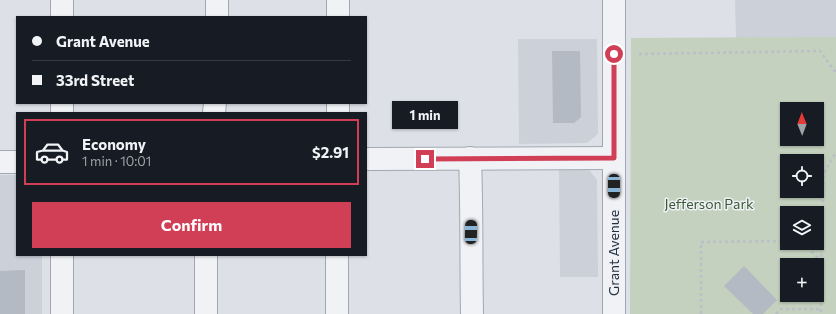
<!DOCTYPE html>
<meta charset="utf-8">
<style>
:root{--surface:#171b24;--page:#242831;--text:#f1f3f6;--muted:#9ea1a6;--line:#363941;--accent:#d03f56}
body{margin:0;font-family:Commissioner,sans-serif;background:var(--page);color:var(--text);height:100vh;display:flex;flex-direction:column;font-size:15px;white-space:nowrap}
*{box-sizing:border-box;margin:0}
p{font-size:13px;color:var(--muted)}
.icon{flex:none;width:22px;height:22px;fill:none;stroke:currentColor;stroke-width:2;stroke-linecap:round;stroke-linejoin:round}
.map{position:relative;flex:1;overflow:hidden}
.panel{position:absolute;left:16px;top:112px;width:351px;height:144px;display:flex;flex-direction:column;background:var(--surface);border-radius:0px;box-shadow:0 1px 3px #0004}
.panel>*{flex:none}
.guide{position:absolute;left:16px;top:16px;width:351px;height:88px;border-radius:0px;box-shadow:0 1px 3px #0004;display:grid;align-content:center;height:88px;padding:0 16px;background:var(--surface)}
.needle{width:26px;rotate:359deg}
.controls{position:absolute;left:780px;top:102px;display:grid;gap:8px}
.controls a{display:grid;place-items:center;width:44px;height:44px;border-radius:0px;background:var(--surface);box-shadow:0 1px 3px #0004;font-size:20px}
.end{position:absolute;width:18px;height:18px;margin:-9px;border:5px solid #d03f56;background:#fff;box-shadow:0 0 0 2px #fff}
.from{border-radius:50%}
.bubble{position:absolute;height:28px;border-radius:0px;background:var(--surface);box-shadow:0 1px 3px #0004;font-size:13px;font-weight:700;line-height:28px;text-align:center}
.car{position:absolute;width:12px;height:24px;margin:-12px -6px;border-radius:5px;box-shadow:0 0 3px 1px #0007;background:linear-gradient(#222 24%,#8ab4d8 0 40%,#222 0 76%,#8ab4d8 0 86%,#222 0)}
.guide b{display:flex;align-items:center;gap:14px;height:38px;font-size:15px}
.guide b+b{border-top:1px solid var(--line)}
.guide i{width:10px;height:10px;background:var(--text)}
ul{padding:7px 0 0;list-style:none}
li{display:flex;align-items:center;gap:12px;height:66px;margin:0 8px 6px;padding:0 8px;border:2px solid transparent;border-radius:0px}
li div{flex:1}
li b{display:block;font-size:15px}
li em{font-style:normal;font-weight:700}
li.current{border-color:var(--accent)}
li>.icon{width:36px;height:36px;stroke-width:1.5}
.cta{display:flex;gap:8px;margin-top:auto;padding:8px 16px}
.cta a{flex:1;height:46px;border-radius:0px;background:var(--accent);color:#fff;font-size:16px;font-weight:700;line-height:46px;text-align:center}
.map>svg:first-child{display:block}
</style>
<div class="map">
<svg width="836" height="314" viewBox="0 0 836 314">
<rect width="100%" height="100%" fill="#dde1e7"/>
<g fill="#cbd0d9">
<path d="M 735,0 L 836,0 L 836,37 L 736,38 Z"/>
<path d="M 518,39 L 597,39 L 598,134 L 587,143 L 519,144 Z"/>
<path d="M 559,170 L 589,170 L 597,180 L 598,277 L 560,277 Z"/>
<path d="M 0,175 L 17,175 L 17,255 L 42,255 L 42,314 L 0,314 Z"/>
</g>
<path fill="#c3d1be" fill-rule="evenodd" d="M 836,37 L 836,314 L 630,314 L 631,38 ZM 787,109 L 817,109 L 817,139 L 787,139 ZM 787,161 L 817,161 L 817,191 L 787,191 ZM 787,213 L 817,213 L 817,243 L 787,243 ZM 787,265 L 817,265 L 817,295 L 787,295 Z"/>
<g fill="#b4bac4">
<path d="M 552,51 L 580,51 L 581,117 L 574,123 L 553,123 Z"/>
<path d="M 744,266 L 777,300 L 763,314 L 753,314 L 724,286 Z"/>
<path d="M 25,270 L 25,314 L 0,314 L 0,271 Z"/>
</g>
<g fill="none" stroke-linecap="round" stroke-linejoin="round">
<g stroke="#a2a8b1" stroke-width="24">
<g id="minor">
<path d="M 62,0 L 62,17"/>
<path d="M 217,0 L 217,17"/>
<path d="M 614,0 L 614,314"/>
<path d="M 338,17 L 338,0"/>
<path d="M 62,103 L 62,113"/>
<path d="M 214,113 L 215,103"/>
<path d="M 338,113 L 338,103"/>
<path d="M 470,158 C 472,210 471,262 472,314"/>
<path d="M 366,159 L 614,158"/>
<path d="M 0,162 L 17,162"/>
<path d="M 62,255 L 62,314"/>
<path d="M 206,255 L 206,314"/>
<path d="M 337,314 L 337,255"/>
</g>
</g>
<g stroke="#bbbfc6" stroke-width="2.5" stroke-dasharray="3 3" stroke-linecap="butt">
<path d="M 639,54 L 820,51 L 836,73"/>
<path d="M 803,243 L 821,261 L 824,173 L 836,152"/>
<path d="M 821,261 L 821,314"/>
<path d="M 701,314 L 701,242 L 787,241"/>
<path d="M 776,314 L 781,309 L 821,309"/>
</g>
<use href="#minor" stroke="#f0f2f6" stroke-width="22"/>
</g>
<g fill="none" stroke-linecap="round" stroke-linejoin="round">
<path stroke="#d03f56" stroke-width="5" d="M 425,159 L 614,158 L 614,54"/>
</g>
<g text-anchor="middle" stroke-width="3" stroke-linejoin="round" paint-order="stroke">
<g font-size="14" fill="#3b5a34" stroke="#edf0f5">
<text x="709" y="209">Jefferson Park</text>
</g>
<g font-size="14" fill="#262f3e" stroke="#edf0f5">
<text transform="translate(614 253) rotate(-90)" y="5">Grant Avenue</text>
</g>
</g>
</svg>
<div class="controls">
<a><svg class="needle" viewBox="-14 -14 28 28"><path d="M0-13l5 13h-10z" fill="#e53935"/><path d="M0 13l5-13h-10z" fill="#9ea1a6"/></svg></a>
<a><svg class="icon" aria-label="locate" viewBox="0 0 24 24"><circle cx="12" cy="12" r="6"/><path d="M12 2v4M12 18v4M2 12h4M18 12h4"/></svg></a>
<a><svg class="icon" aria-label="layers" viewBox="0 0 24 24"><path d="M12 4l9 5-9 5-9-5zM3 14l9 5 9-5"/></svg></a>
<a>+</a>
</div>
<i class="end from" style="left:614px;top:54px"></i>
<i class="end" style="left:425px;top:159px"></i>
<div class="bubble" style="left:392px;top:101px;width:66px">1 min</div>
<i class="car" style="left:614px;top:186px;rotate:180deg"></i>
<i class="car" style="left:471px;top:232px;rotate:1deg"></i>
<div class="guide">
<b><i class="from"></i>Grant Avenue</b>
<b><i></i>33rd Street</b>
</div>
<section class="panel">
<ul>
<li class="current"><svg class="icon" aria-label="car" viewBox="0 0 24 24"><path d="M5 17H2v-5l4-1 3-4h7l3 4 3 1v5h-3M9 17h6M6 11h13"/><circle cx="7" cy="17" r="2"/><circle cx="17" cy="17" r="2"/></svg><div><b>Economy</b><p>1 min · 10:01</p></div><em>$2.91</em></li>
</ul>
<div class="cta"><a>Confirm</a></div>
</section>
</div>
